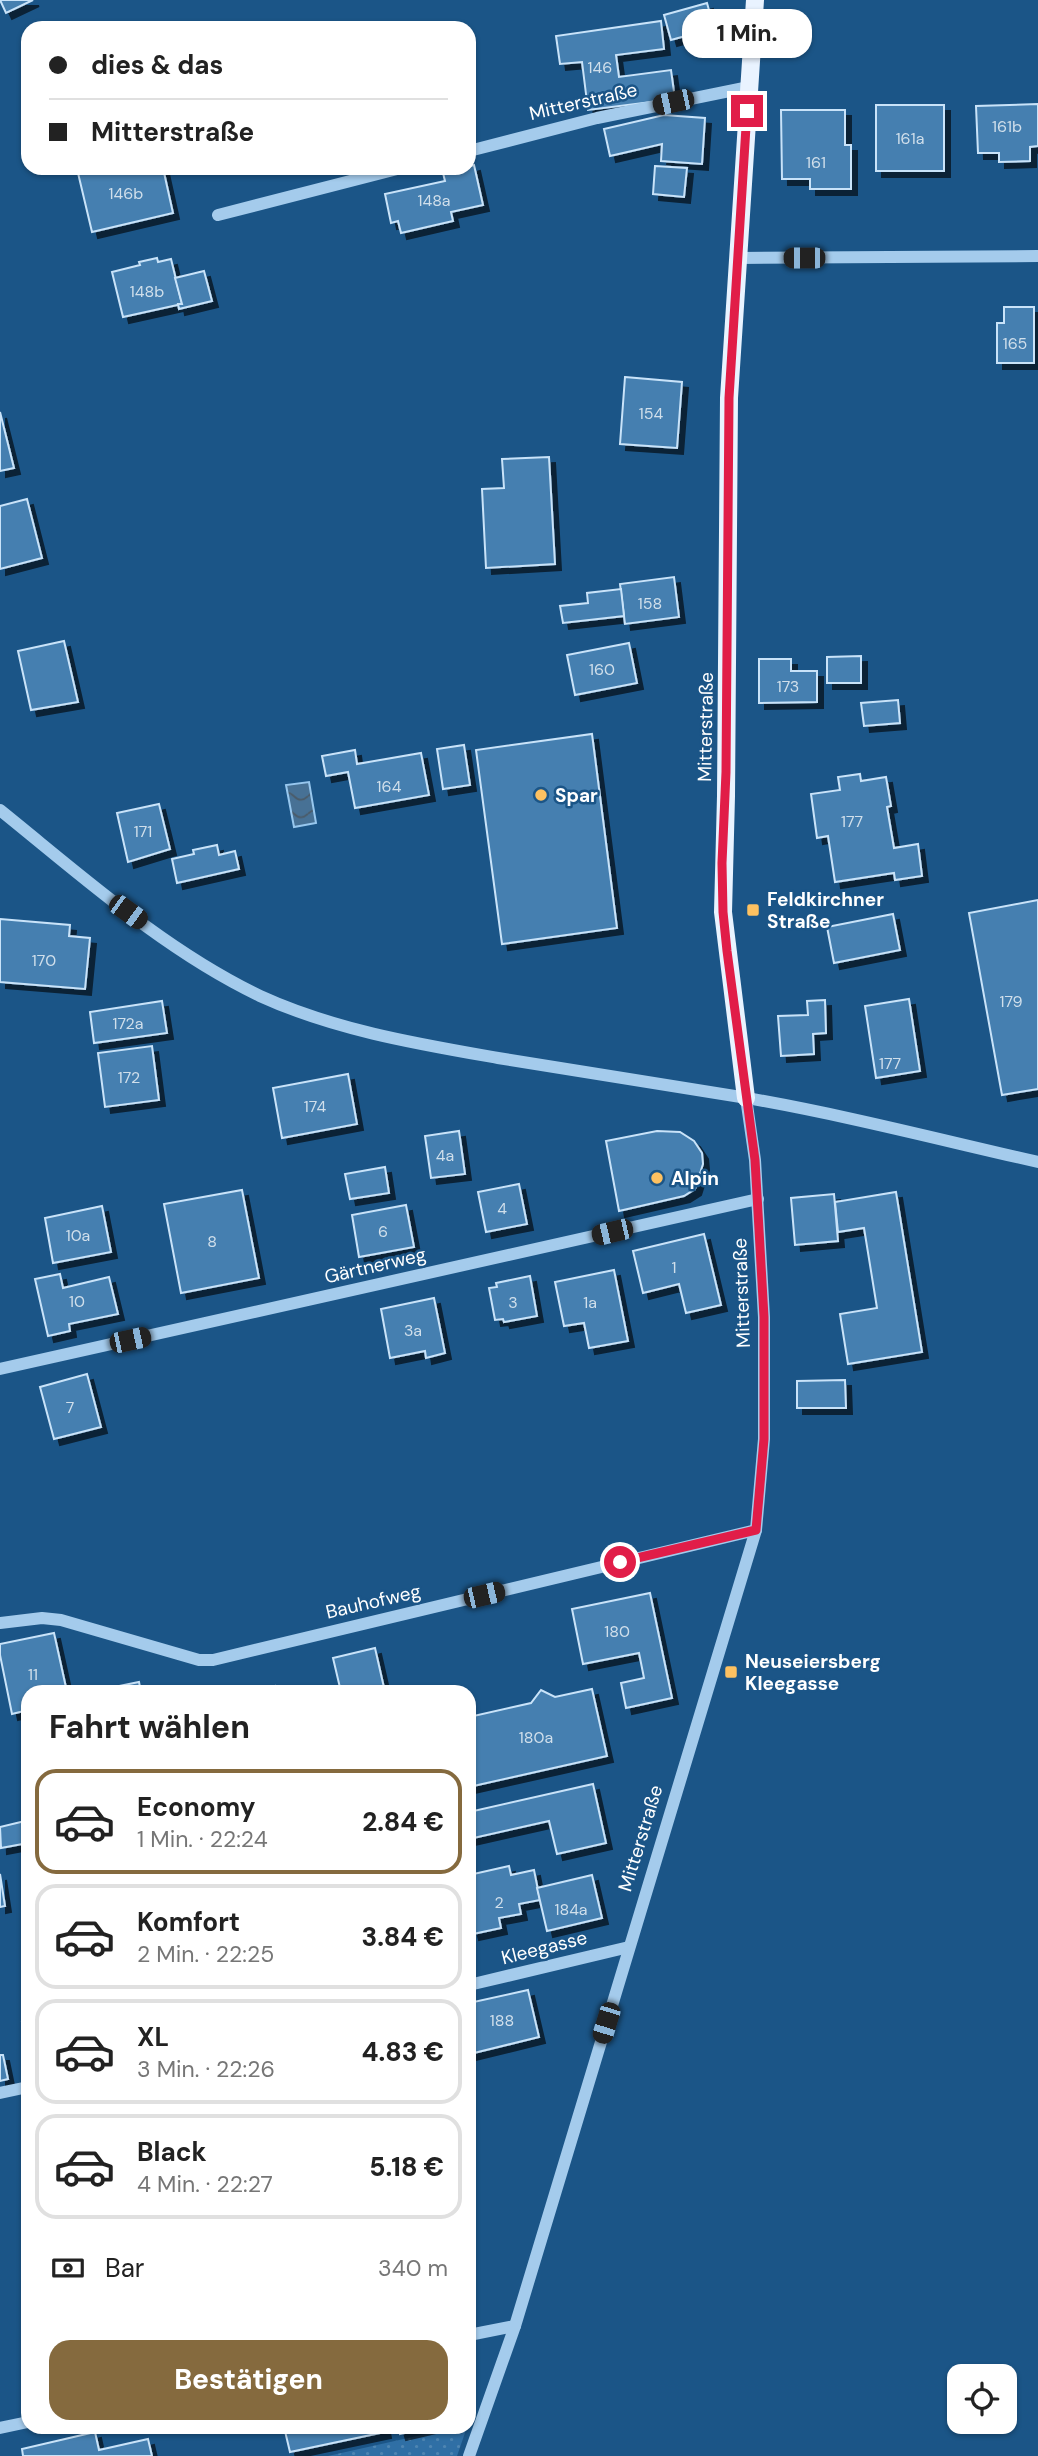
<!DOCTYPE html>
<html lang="de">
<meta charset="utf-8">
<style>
:root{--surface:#fff;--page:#f2f2f2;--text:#222;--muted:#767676;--line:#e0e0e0;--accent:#856a3e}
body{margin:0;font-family:"DM Sans",sans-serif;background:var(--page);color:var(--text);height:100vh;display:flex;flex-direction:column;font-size:26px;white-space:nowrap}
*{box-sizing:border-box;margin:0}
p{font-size:23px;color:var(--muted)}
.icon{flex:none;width:38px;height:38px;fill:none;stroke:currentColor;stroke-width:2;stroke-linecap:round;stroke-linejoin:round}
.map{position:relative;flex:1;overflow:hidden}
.panel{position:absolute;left:21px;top:1685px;width:455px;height:749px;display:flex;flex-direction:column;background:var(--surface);border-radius:21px;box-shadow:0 2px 5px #0004}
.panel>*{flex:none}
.top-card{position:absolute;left:21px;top:21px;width:455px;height:154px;border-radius:21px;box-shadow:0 2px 5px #0004;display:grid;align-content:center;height:154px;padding:0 28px;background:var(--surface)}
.tools{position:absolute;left:947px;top:2364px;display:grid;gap:14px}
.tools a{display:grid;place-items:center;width:70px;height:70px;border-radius:14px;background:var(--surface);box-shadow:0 2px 5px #0004;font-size:35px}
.end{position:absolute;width:32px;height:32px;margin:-16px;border:9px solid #e11d48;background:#fff;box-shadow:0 0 0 4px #fff}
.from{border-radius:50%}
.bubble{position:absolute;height:49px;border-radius:21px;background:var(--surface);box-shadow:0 2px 5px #0004;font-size:23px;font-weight:800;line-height:49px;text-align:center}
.car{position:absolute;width:21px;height:42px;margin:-21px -10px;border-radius:9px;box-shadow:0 0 5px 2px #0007;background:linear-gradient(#222 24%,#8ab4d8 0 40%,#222 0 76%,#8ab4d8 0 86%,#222 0)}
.top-card b{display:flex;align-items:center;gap:24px;height:66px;font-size:26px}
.top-card b+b{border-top:2px solid var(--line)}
.top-card i{width:18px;height:18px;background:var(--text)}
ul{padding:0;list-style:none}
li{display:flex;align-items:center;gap:21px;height:105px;margin:0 14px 10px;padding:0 14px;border:4px solid var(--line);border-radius:21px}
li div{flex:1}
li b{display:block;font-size:26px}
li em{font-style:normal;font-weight:800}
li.selected{border-color:var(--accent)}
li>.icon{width:63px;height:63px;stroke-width:1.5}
h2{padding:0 28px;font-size:32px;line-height:84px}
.pay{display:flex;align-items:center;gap:18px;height:77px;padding:0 28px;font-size:26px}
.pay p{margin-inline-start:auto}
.button{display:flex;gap:14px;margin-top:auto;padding:14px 28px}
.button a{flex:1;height:80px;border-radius:21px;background:var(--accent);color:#fff;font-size:28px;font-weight:800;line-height:80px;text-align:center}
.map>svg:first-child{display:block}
</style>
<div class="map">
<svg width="1038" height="2456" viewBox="0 0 1038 2456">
<defs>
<pattern id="grass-dots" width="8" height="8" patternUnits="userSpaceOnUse" patternTransform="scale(1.75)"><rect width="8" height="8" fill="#2f6fa5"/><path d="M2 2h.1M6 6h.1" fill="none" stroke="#4e85b2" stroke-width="1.8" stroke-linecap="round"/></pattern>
<pattern id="water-waves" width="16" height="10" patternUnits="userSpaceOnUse" patternTransform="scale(1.75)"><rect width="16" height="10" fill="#477195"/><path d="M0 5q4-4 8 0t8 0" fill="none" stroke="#4a5b69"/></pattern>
<filter id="shadow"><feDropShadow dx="6" dy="6" stdDeviation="0" flood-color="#0009"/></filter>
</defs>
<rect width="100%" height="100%" fill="#1b5587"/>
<path fill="url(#grass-dots)" d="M 457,2427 L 467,2427 L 457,2456 L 328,2456 Z"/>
<path fill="url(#water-waves)" stroke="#97c7ee" stroke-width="2" d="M 309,782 L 316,823 L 294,827 L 286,785 Z"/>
<g fill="#447fb0" stroke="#c9e3f9" stroke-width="2" filter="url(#shadow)">
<path d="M 0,0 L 33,0 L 6,13 Z"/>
<path d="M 707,3 L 714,28 L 671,40 L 664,15 Z"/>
<path d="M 661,21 L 664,49 L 616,55 L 619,77 L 671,70 L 675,99 L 588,110 L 582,62 L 560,64 L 556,36 Z"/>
<path d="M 1038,104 L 1038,146 L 1030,147 L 1030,161 L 999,162 L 999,153 L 978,153 L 976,106 Z"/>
<rect x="876" y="105" width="68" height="66"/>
<path d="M 781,110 L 845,110 L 845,145 L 851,145 L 851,189 L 810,189 L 810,179 L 782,179 Z"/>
<path d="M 664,115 L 705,118 L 702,164 L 661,161 L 662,144 L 610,156 L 604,129 Z"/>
<path d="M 474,165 L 483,205 L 451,212 L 453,221 L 401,233 L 398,221 L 391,223 L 385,194 L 445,181 L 443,173 Z"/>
<path d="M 655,166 L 687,168 L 684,197 L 653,194 Z"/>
<path d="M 98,168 L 163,168 L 173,213 L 92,232 L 78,173 Z"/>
<path d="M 157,258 L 158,262 L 171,259 L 182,304 L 123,317 L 112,272 L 140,265 L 139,262 Z"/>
<path d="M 204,271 L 212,301 L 179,309 L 178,304 L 182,304 L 175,278 Z"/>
<path d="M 1004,307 L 1034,307 L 1034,363 L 997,363 L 997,323 L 1004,323 Z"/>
<path d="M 625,377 L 682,382 L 677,448 L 620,444 Z"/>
<path d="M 0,412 L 14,468 L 0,471 Z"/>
<path d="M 549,457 L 555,564 L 486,568 L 482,489 L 504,488 L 502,459 Z"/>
<path d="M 27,499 L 42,558 L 0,569 L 0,506 Z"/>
<path d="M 674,577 L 679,617 L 625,624 L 620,584 Z"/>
<path d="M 621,589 L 624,616 L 563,623 L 560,606 L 588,603 L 587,593 Z"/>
<path d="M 64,641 L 78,702 L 31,710 L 18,651 Z"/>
<path d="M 629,643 L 637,683 L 575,695 L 567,655 Z"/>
<path d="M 861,656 L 861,683 L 827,683 L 827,657 Z"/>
<path d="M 759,659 L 791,659 L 791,671 L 817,671 L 817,702 L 759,703 Z"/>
<path d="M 898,700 L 900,723 L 864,726 L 861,703 Z"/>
<path d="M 592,734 L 617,928 L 502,944 L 476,750 Z"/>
<path d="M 464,745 L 470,785 L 443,789 L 437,749 Z"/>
<path d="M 355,750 L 357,764 L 421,753 L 429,795 L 355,808 L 348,772 L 326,776 L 322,756 Z"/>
<path d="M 860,774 L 861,781 L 886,777 L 891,806 L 887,807 L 894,848 L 918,844 L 922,876 L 895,880 L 894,873 L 835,882 L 828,836 L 817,838 L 811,794 L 840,790 L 838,777 Z"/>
<path d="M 159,804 L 170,849 L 128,862 L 117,813 Z"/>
<path d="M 217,845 L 219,855 L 235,851 L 239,869 L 177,883 L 172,859 L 194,854 L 193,850 Z"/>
<path d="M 1038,900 L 1038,1089 L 1002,1095 L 969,913 Z"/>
<path d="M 893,914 L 900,950 L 834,963 L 827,927 Z"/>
<path d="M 0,919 L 70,925 L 69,936 L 90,938 L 85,989 L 0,982 Z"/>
<path d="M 909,999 L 920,1071 L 876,1078 L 865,1006 Z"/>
<path d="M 825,1000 L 826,1033 L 813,1034 L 814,1054 L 781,1056 L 778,1016 L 808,1015 L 807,1001 Z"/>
<path d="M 162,1001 L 167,1033 L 94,1043 L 90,1012 Z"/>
<path d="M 152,1046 L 159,1100 L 105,1107 L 98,1053 Z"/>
<path d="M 348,1074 L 357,1124 L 282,1138 L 273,1088 Z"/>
<path d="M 459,1131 L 465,1174 L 431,1178 L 425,1136 Z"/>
<path d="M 657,1131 L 680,1132 L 694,1141 L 702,1153 L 703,1164 L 695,1189 L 684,1196 L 619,1211 L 606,1141 Z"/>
<path d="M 385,1167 L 389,1193 L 350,1199 L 345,1174 Z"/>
<path d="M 519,1184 L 527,1224 L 486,1232 L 478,1192 Z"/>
<path d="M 242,1190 L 259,1278 L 181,1293 L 164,1204 Z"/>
<path d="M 896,1192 L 922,1352 L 848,1364 L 840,1314 L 877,1308 L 864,1228 L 838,1232 L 835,1202 Z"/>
<path d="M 834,1194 L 838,1241 L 795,1245 L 791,1198 Z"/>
<path d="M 406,1205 L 414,1247 L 359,1257 L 352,1215 Z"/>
<path d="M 102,1206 L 111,1252 L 53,1263 L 45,1218 Z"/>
<path d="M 704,1234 L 721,1305 L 686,1313 L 679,1284 L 643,1293 L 633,1251 Z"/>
<path d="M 614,1270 L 628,1341 L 589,1348 L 584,1323 L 564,1326 L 555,1282 Z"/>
<path d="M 60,1274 L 63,1288 L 109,1277 L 118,1314 L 69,1324 L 70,1331 L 48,1336 L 35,1279 Z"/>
<path d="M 530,1276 L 537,1316 L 504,1322 L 503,1319 L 495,1320 L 489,1288 L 497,1287 L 496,1283 Z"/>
<path d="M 434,1298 L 445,1353 L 426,1358 L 425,1351 L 390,1358 L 381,1309 Z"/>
<path d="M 87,1374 L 101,1427 L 54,1439 L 40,1387 Z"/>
<path d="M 845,1380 L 846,1408 L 797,1408 L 797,1381 Z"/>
<path d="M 650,1593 L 672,1698 L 626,1708 L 621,1683 L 644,1678 L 639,1653 L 583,1664 L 572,1609 Z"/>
<path d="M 54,1633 L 67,1692 L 28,1692 L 28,1710 L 12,1714 L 0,1655 L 0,1644 Z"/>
<path d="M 375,1648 L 385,1692 L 341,1692 L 333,1658 Z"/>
<path d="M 139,1682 L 141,1692 L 90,1692 Z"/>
<path d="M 275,1686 L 276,1692 L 245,1692 Z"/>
<path d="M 592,1689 L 607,1756 L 469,1787 L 469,1717 L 531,1703 L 541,1690 L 555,1697 Z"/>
<path d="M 593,1784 L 606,1843 L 557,1854 L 549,1821 L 469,1839 L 469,1812 Z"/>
<path d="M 25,1821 L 28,1843 L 1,1848 L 0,1827 Z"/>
<path d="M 509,1866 L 511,1875 L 534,1870 L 540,1900 L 519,1904 L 521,1914 L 499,1918 L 501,1928 L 473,1934 L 471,1926 L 469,1926 L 469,1875 Z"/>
<path d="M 0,1874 L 5,1906 L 0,1907 Z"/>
<path d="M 592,1875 L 602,1918 L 547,1931 L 537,1888 Z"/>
<path d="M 528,1990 L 539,2037 L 470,2054 L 469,2003 Z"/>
<path d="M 28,2021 L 28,2055 L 22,2022 Z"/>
<path d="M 0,2055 L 3,2055 L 8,2079 L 0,2081 Z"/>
<path d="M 284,2427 L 384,2427 L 385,2432 L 290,2452 Z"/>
<path d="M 398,2427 L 430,2427 L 400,2434 Z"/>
<path d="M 95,2432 L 99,2450 L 148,2439 L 152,2456 L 23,2456 L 22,2449 Z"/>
</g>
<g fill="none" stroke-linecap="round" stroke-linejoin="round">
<g stroke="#a4cbec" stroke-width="12">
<path d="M 469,151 L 597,118 L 749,87"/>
<path d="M 218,215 L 401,168"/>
<path d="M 738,258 L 1038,256"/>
<path d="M 0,810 C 82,876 164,950 260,996 C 334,1030 418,1044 498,1058 C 581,1072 664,1084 747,1098 C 845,1115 941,1140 1038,1162"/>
<path d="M 0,1369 L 758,1199"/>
<path d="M 0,1623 L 42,1618 L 61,1620 L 199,1660 L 213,1660 L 756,1530"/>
<path d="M 469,1985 L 629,1947"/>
<path d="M 0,2093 L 28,2087"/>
<path d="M 469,2335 L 515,2326"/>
<path d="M 0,2428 L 28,2422"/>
<path d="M 469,2456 L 515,2326 L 756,1530 L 764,1439 L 764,1317 L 755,1160 L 746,1098"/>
</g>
<path stroke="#e9f3ff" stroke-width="18" d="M 746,1098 L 723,912 L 726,796 L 729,398 L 755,0"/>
</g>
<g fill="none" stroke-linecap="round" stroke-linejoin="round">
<path stroke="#e11d48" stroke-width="9" d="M 620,1562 L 756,1530 L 764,1439 L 764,1317 L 755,1160 L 727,951 L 723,912 L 722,863 L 726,772 L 729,398 L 747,111"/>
</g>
<g fill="#fdc161" stroke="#1b5587" stroke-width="2.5">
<circle cx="541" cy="795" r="7"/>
<rect x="746" y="903" width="14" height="14" rx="3.5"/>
<circle cx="657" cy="1178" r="7"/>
<rect x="724" y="1665" width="14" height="14" rx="3.5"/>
</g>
<g text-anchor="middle" stroke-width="5" stroke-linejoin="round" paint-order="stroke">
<g font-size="16" fill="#d0dfeb">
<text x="600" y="73">146</text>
<text x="1007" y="132">161b</text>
<text x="910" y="144">161a</text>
<text x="816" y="168">161</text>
<text x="126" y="199">146b</text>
<text x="434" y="206">148a</text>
<text x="147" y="297">148b</text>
<text x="1015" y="349">165</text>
<text x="651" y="419">154</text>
<text x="650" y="609">158</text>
<text x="602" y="675">160</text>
<text x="788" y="692">173</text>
<text x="389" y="792">164</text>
<text x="852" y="827">177</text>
<text x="143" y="837">171</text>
<text x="44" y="966">170</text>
<text x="1011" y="1007">179</text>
<text x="128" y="1029">172a</text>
<text x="890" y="1069">177</text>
<text x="129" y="1083">172</text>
<text x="315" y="1112">174</text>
<text x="445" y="1161">4a</text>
<text x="502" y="1214">4</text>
<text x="383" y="1237">6</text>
<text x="78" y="1241">10a</text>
<text x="212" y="1247">8</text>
<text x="674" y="1273">1</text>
<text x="77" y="1307">10</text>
<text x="513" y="1308">3</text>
<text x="590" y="1308">1a</text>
<text x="413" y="1336">3a</text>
<text x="70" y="1413">7</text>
<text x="617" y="1637">180</text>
<text x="33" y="1680">11</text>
<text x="536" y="1743">180a</text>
<text x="499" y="1908">2</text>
<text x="571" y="1915">184a</text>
<text x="502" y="2026">188</text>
</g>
<g font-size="19" fill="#fff" stroke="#1b5587">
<text transform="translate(583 101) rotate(-13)" y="7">Mitterstraße</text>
<text transform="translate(705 727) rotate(-89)" y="7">Mitterstraße</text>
<text transform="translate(375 1265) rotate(-13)" y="7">Gärtnerweg</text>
<text transform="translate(741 1293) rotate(-92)" y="7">Mitterstraße</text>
<text transform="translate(373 1601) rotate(-13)" y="7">Bauhofweg</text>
<text transform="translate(640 1838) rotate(-73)" y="7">Mitterstraße</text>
<text transform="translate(544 1947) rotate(-14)" y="7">Kleegasse</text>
</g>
<g font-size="19" font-weight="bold" fill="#fff" stroke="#1b5587" text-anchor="start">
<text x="555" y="802">Spar</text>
<text x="767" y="906">Feldkirchner<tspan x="767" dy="22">Straße</tspan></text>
<text x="671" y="1185">Alpin</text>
<text x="745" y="1668">Neuseiersberg<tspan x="745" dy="22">Kleegasse</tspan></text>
</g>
</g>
</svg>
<div class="tools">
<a><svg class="icon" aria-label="locate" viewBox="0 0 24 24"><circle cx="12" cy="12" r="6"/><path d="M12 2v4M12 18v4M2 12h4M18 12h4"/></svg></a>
</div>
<i class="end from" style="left:620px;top:1562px"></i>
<i class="end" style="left:747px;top:111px"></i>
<div class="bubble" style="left:682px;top:9px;width:130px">1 Min.</div>
<i class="car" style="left:673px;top:102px;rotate:258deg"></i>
<i class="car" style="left:804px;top:258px;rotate:270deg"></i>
<i class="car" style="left:128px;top:912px;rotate:126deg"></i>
<i class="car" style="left:612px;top:1232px;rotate:257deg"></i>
<i class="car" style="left:130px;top:1340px;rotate:78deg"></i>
<i class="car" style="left:484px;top:1595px;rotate:77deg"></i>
<i class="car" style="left:606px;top:2023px;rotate:197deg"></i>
<div class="top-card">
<b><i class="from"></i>dies &amp; das</b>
<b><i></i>Mitterstraße</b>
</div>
<section class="panel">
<h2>Fahrt wählen</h2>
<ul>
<li class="selected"><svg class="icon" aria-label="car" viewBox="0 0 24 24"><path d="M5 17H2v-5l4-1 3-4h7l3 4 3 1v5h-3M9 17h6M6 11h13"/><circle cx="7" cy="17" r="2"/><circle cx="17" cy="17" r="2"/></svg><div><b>Economy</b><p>1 Min. · 22:24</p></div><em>2.84 €</em></li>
<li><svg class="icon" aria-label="car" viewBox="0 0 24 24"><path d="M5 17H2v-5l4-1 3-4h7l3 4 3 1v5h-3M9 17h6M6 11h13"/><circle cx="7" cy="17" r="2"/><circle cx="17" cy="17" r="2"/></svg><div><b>Komfort</b><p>2 Min. · 22:25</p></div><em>3.84 €</em></li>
<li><svg class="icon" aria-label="car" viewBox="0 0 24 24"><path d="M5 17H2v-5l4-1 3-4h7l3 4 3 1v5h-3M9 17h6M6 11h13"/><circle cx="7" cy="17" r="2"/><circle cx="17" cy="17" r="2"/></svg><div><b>XL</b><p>3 Min. · 22:26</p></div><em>4.83 €</em></li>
<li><svg class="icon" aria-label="car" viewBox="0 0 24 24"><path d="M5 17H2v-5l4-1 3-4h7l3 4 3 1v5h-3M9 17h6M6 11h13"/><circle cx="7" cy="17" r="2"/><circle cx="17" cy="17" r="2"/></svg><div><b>Black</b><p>4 Min. · 22:27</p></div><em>5.18 €</em></li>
</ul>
<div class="pay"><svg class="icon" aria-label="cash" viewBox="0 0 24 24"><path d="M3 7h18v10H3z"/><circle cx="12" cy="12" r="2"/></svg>Bar<p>340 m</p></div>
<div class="button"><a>Bestätigen</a></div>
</section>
</div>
